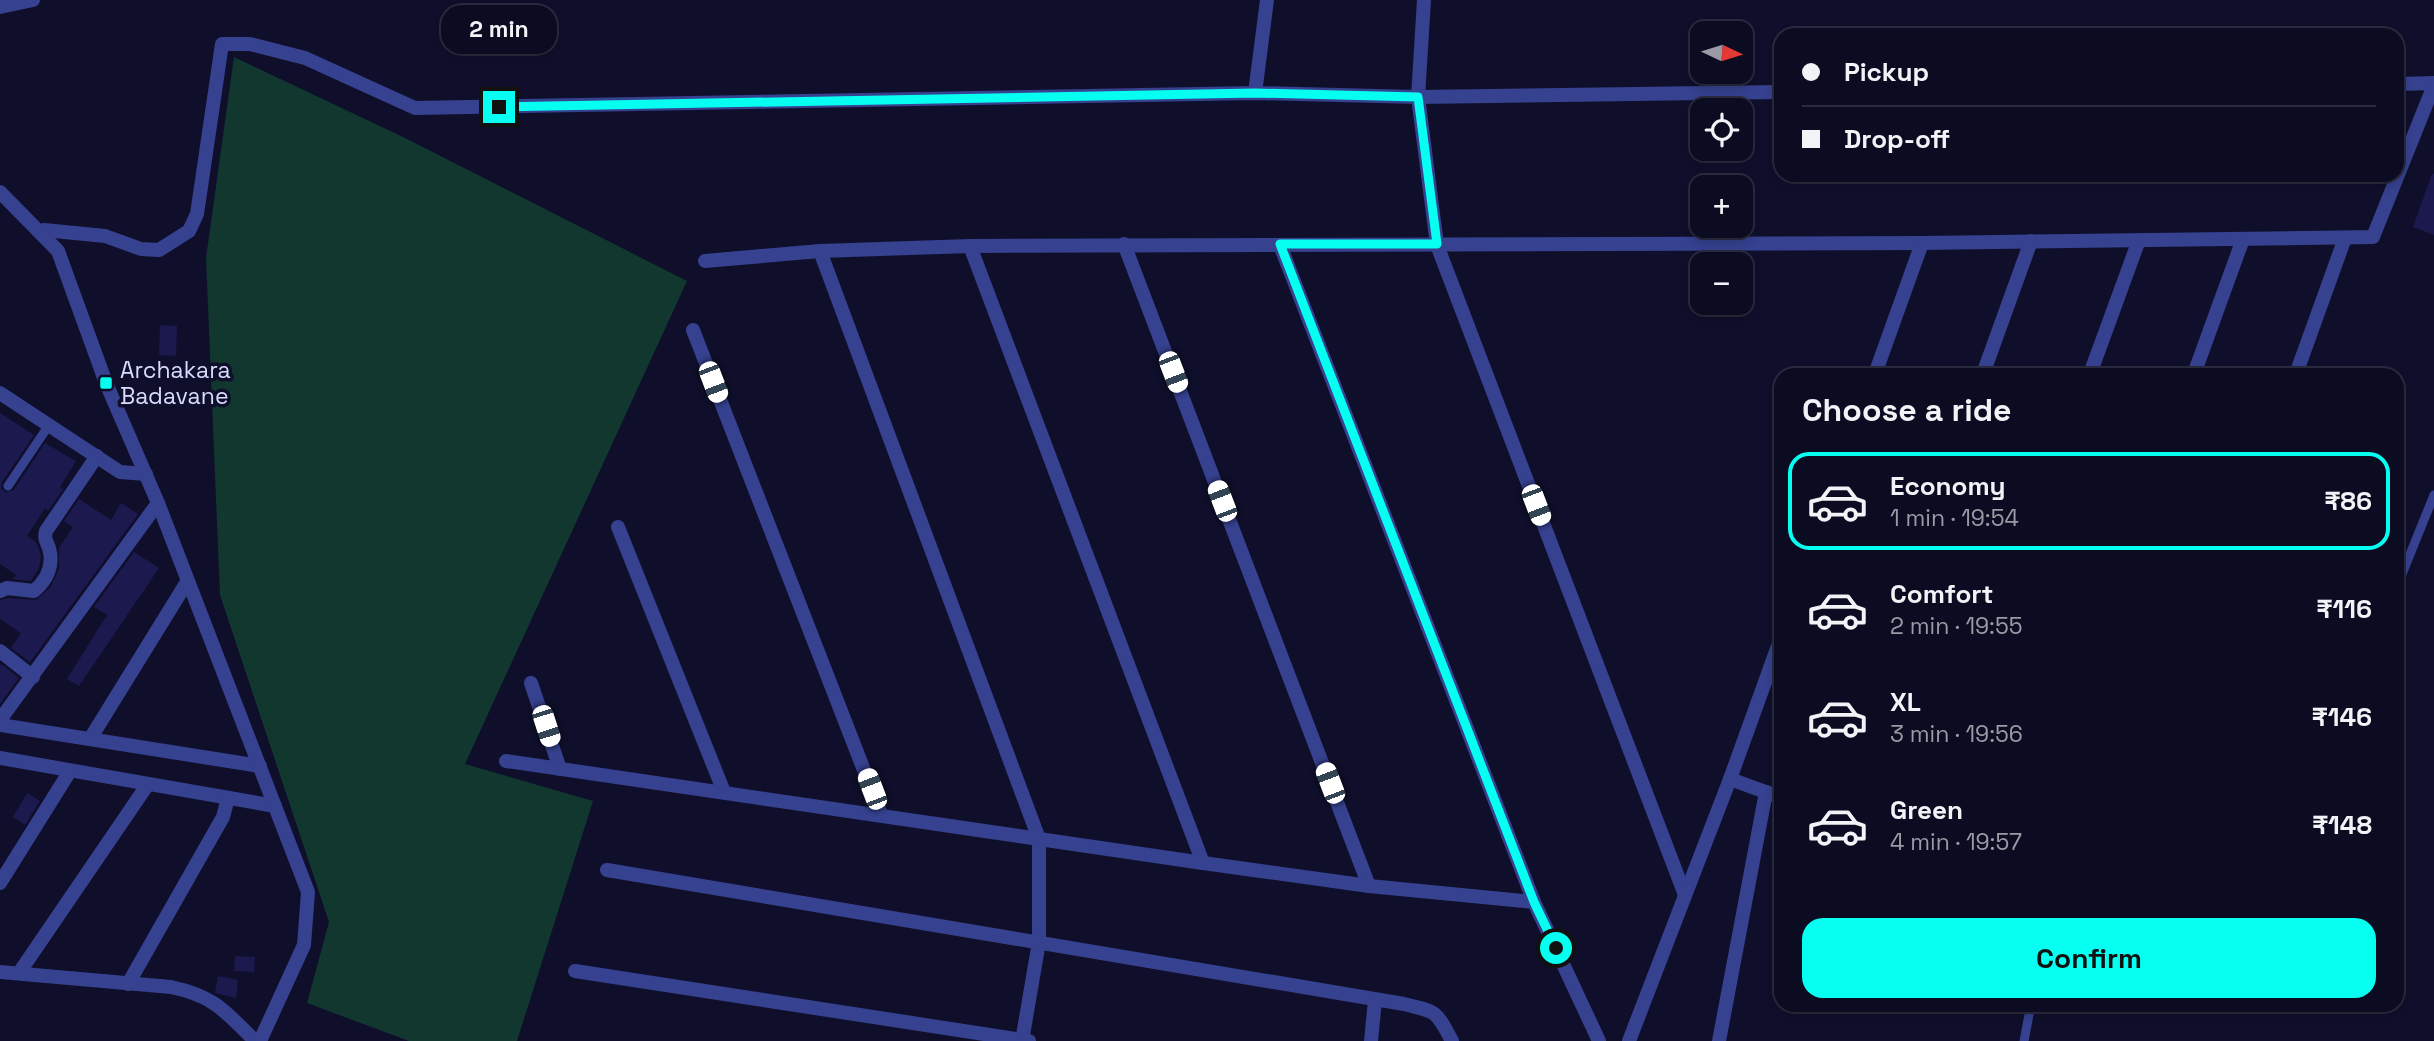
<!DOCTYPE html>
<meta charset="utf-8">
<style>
:root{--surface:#0b0b21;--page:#19192e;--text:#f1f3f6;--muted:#9a9ba5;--line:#2b2b3f;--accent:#06fff0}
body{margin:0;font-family:"Space Grotesk",sans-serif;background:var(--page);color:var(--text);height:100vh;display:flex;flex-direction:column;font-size:26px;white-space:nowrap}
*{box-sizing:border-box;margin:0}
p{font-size:23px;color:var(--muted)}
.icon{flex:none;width:38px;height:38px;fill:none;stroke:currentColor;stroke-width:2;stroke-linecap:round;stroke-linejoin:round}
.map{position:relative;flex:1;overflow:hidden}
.drawer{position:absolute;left:1774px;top:368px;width:630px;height:644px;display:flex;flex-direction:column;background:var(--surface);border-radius:21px;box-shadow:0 4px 10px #0003,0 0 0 2px var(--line)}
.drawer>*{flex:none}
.guide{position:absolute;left:1774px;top:28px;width:630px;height:154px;border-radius:21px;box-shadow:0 4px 10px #0003,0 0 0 2px var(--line);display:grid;align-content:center;height:154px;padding:0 28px;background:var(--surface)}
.needle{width:46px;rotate:94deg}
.tools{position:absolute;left:1690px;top:21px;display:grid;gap:14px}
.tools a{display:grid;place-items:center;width:63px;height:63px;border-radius:14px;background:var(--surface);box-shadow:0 4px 10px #0003,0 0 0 2px var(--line);font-size:35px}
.end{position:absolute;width:32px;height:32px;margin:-16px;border:9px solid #06fff0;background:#111;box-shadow:0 0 0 4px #111}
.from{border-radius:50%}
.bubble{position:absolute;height:49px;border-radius:21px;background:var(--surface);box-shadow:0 4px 10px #0003,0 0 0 2px var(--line);font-size:23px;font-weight:600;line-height:49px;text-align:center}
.car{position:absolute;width:21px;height:42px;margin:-21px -10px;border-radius:9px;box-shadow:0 0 5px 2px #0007;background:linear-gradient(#fff 24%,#345 0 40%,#fff 0 76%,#345 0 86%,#fff 0)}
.guide b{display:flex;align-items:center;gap:24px;height:66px;font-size:26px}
.guide b+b{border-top:2px solid var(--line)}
.guide i{width:18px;height:18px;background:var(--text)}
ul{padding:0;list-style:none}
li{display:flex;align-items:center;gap:21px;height:98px;margin:0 14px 10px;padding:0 14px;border:4px solid transparent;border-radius:21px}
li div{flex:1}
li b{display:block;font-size:26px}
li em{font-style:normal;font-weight:600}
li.selected{border-color:var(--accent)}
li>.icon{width:63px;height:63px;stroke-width:1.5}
h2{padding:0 28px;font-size:32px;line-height:84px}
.cta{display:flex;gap:14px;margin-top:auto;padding:14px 28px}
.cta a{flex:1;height:80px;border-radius:21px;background:var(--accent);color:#111;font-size:28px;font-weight:600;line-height:80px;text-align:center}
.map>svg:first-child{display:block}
</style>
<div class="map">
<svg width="2434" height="1041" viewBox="0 0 2434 1041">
<rect width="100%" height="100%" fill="#0f0f2c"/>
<path fill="#11372f" d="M 234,57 L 405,138 L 687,281 L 465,764 L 593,801 L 517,1041 L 409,1041 L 307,1003 L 329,922 L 220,595 L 206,258 Z"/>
<g fill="#1c194f">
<path d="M 2432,174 L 2434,174 L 2434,235 L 2413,227 Z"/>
<path d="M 160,325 L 177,326 L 176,356 L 159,355 Z"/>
<path d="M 0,413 L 34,435 L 2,482 L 1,488 L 5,492 L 14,490 L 45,443 L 76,461 L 60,487 L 63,489 L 48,511 L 45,508 L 27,536 L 36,542 L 41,555 L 39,568 L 31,581 L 13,579 L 16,575 L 0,564 Z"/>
<path d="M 79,499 L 111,520 L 121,503 L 138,514 L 30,662 L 11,648 L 21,633 L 0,619 L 0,600 L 8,598 L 36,600 L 50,588 L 59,569 L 59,548 L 73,527 L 64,521 Z"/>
<path d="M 134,552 L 159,568 L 79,686 L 67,679 L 107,615 L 94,607 Z"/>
<path d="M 1,664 L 19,678 L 0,704 L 0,666 Z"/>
<path d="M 27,793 L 40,801 L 25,825 L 13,817 Z"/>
<path d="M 235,956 L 255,957 L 254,972 L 234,971 Z"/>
<path d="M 218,976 L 238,980 L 236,998 L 215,993 Z"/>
</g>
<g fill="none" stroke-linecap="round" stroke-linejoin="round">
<g stroke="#36418f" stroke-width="9">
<path d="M 8,486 L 49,425"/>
<path d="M 2398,584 L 2434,495"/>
<path d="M 2024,1041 L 2031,1004"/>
</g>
<g stroke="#36418f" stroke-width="14">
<path d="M 1424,0 L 1418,97 L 1437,245 L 1685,895"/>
<path d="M 2398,84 L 2434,83"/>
<path d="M 1255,93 L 1267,0"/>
<path d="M 44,230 L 105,236 L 141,249 L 159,250 L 189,231 L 197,214 L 222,44 L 250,44 L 305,58 L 415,108 L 1255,93 L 1418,97 L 1782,92"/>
<path d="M 1124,244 L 1369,886"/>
<path d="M 1280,245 L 1534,902 L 1599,1041"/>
<path d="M 970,246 L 1203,863"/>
<path d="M 820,251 L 1039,839 L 1039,942 L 1022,1041"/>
<path d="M 705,261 L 820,251 L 970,246 L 1922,243 L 2373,237 L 2434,85"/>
<path d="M 693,330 L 881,814"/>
<path d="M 1875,374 L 1922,243"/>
<path d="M 1983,374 L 2031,241"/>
<path d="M 2090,374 L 2139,240"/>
<path d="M 2194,374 L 2243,239"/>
<path d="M 2296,374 L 2345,238"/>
<path d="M 0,393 L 120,472 L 146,474"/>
<path d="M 618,527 L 724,792"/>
<path d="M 0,591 L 7,588 L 34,591 C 47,580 54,565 49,548 C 46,540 44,539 46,531 L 97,456"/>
<path d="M 0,651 L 33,677"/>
<path d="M 531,683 L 560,769"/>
<path d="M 0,720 L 158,503"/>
<path d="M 0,725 L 260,766"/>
<path d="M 90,739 L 187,582"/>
<path d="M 0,758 L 275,806"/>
<path d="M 506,761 L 1203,863 L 1369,886 L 1534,902"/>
<path d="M 1730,779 L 1782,798"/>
<path d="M 607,870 L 1404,1004 C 1438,1012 1436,1011 1452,1041"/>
<path d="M 0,883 L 70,771"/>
<path d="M 575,971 L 1029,1041"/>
<path d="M 0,972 L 171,987 C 214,996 225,1011 255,1041"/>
<path d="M 19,973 L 148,784"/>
<path d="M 128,984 L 223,817 L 228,798"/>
<path d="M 1371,1041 L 1375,1000"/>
<path d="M 1629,1041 L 1730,779 L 1782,635"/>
<path d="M 1719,1041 L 1766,792"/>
</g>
<g stroke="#36418f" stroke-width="14">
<path d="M 0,7 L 33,0"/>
<path d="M 0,192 L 58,251 L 106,383 L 158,503 L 308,892 L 304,945 L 260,1041"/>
</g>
</g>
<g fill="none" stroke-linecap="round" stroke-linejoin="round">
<path stroke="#06fff0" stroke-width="9" d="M 499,107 L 1255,93 L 1418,97 L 1437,244 L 1280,244 L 1534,902 L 1556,948"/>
</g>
<rect fill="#06fff0" stroke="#0f0f2c" stroke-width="2.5" x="99" y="376" width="14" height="14" rx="3.5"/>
<g text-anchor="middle" stroke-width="7" stroke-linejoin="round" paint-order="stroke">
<g font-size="23" fill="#dadcff" stroke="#0f0f2c" text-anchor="start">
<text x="120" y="378">Archakara<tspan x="120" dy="26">Badavane</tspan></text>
</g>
</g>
</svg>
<div class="tools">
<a><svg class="needle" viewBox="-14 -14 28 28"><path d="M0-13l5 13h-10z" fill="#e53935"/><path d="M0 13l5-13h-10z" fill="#9a9ba5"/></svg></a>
<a><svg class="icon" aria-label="locate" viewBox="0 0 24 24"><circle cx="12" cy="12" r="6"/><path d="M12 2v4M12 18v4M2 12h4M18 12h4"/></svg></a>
<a>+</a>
<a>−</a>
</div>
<i class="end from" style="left:1556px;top:948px"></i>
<i class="end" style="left:499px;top:107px"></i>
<div class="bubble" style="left:441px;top:5px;width:116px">2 min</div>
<i class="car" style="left:1173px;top:372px;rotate:159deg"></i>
<i class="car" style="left:713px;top:382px;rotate:159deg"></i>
<i class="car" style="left:1222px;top:501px;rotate:339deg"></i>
<i class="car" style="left:1536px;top:505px;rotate:159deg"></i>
<i class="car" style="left:546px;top:726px;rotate:162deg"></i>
<i class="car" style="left:1330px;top:783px;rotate:339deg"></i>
<i class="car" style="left:872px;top:789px;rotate:339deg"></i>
<div class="guide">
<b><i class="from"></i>Pickup</b>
<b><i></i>Drop-off</b>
</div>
<section class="drawer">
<h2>Choose a ride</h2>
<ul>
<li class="selected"><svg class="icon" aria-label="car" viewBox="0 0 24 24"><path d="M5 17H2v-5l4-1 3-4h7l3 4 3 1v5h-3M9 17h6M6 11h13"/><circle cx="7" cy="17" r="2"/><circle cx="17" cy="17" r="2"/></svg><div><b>Economy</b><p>1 min · 19:54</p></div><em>₹86</em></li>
<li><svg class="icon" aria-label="car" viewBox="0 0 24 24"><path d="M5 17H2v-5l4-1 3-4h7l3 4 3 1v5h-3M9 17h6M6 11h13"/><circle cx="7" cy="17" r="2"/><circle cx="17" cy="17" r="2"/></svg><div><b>Comfort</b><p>2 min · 19:55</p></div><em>₹116</em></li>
<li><svg class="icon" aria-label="car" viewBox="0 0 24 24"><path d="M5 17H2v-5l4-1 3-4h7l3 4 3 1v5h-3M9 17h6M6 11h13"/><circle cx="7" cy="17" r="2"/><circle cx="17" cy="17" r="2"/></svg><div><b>XL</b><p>3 min · 19:56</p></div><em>₹146</em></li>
<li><svg class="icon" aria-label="car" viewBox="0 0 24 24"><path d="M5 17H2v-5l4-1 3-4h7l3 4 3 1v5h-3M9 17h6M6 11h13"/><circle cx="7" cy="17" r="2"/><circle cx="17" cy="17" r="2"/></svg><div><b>Green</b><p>4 min · 19:57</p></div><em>₹148</em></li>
</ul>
<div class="cta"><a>Confirm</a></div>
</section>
</div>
